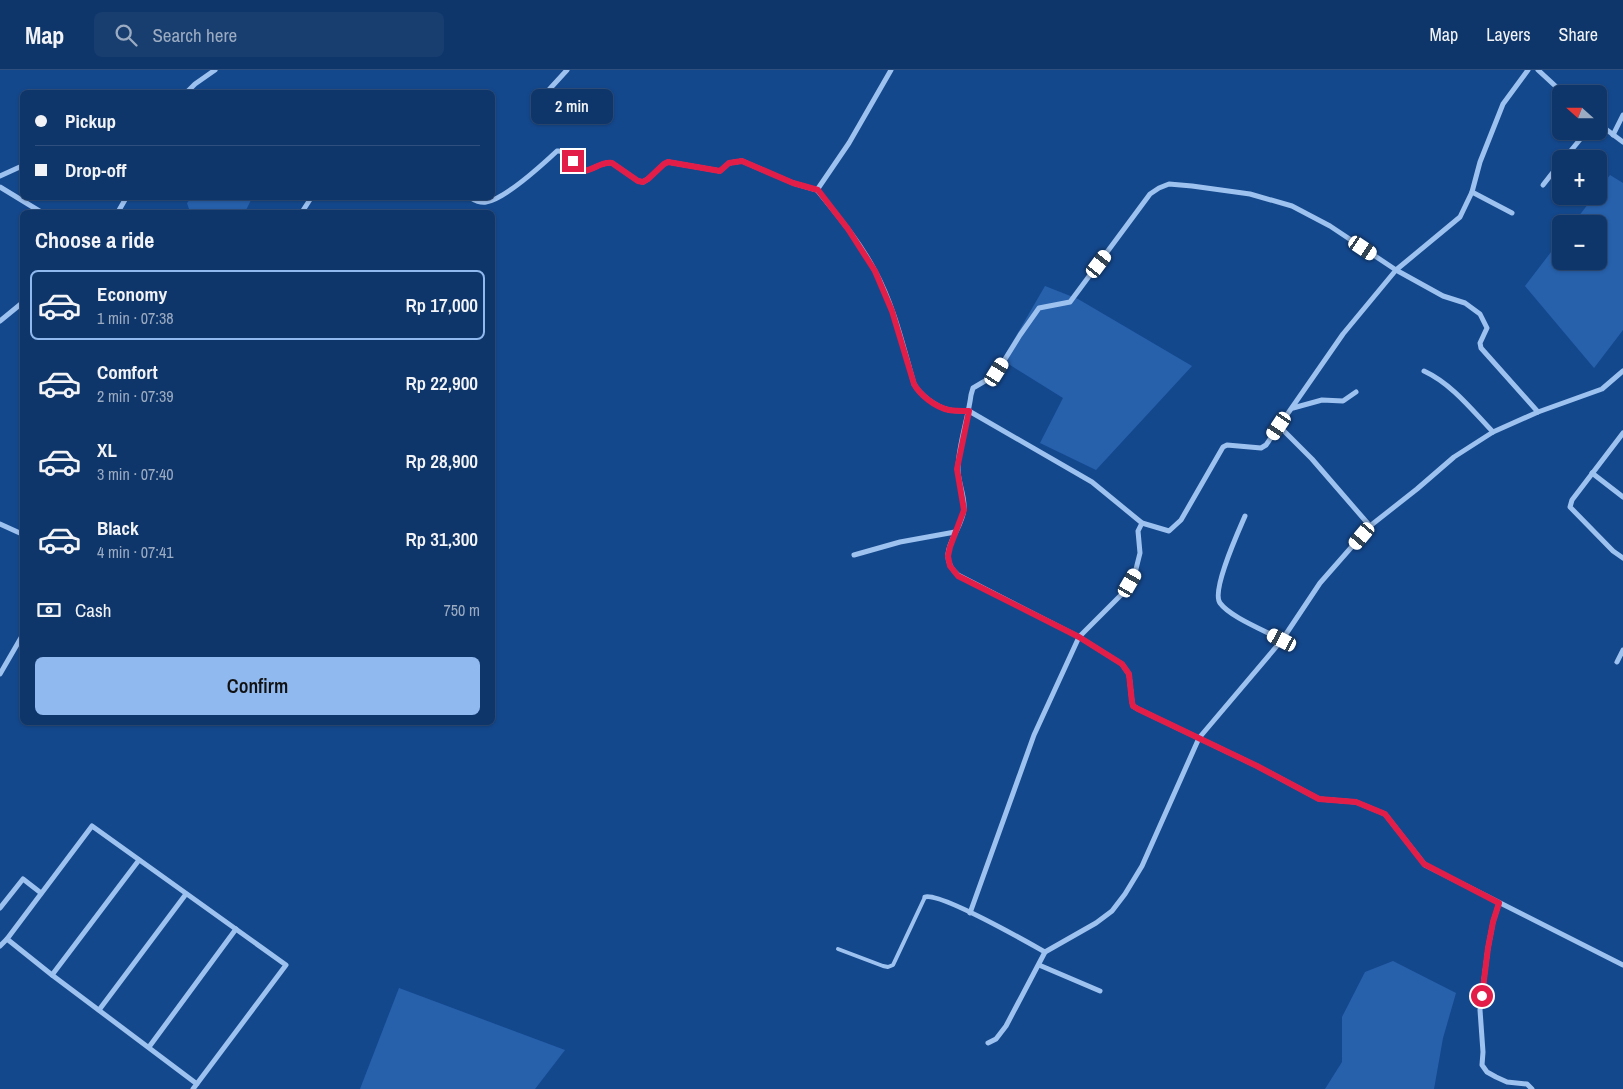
<!DOCTYPE html>
<meta charset="utf-8">
<style>
:root{--surface:#0f366a;--page:#183e70;--text:#f1f3f6;--muted:#9babc1;--line:#2f507e;--accent:#90b9f0}
body{margin:0;font-family:"Archivo Narrow",sans-serif;background:var(--page);color:var(--text);height:100vh;display:flex;flex-direction:column;font-size:19px;white-space:nowrap}
*{box-sizing:border-box;margin:0}
p{font-size:16px;color:var(--muted)}
.icon{flex:none;width:28px;height:28px;fill:none;stroke:currentColor;stroke-width:2;stroke-linecap:round;stroke-linejoin:round}
.map{position:relative;flex:1;overflow:hidden}
.details{position:absolute;left:20px;top:140px;width:475px;height:515px;display:flex;flex-direction:column;background:var(--surface);border-radius:8px;box-shadow:0 1px 4px #0004,0 0 0 1px var(--line)}
.details>*{flex:none}
.guide{position:absolute;left:20px;top:20px;width:475px;height:110px;border-radius:8px;box-shadow:0 1px 4px #0004,0 0 0 1px var(--line);display:grid;align-content:center;height:110px;padding:0 15px;background:var(--surface)}
.needle{width:32px;rotate:291deg}
.buttons{position:absolute;left:1552px;top:15px;display:grid;gap:10px}
.buttons a{display:grid;place-items:center;width:55px;height:55px;border-radius:8px;background:var(--surface);box-shadow:0 1px 4px #0004,0 0 0 1px var(--line);font-size:25px}
.end{position:absolute;width:22px;height:22px;margin:-11px;border:6px solid #e11d48;background:#fff;box-shadow:0 0 0 2px #fff}
.from{border-radius:50%}
.bubble{position:absolute;height:35px;border-radius:8px;background:var(--surface);box-shadow:0 1px 4px #0004,0 0 0 1px var(--line);font-size:16px;font-weight:600;line-height:35px;text-align:center}
.car{position:absolute;width:15px;height:30px;margin:-15px -8px;border-radius:6px;box-shadow:0 0 4px 1px #0007;background:linear-gradient(#fff 24%,#345 0 40%,#fff 0 76%,#345 0 86%,#fff 0)}
.guide b{display:flex;align-items:center;gap:18px;height:48px;font-size:19px}
.guide b+b{border-top:1px solid var(--line)}
.guide i{width:12px;height:12px;background:var(--text)}
ul{padding:0;list-style:none}
li{display:flex;align-items:center;gap:15px;height:70px;margin:0 10px 8px;padding:0 5px;border:2px solid transparent;border-radius:8px}
li div{flex:1}
li b{display:block;font-size:19px}
li em{font-style:normal;font-weight:600}
li.on{border-color:var(--accent)}
li>.icon{width:45px;height:45px;stroke-width:1.5}
h2{padding:0 15px;font-size:22px;line-height:60px}
.pay{display:flex;align-items:center;gap:12px;height:55px;padding:0 15px;font-size:19px}
.pay p{margin-inline-start:auto}
.button{display:flex;gap:10px;margin-top:auto;padding:10px 15px}
.button a{flex:1;height:58px;border-radius:8px;background:var(--accent);color:#111;font-size:20px;font-weight:600;line-height:58px;text-align:center}
header{display:flex;align-items:center;gap:30px;box-sizing:border-box;height:70px;padding:0 25px;background:var(--surface);border-bottom:1px solid var(--line)}
header strong{font-size:24px}
nav{display:flex;gap:28px;margin-inline-start:auto;font-size:18px}
.search{width:350px;height:45px;background:var(--page);display:flex;align-items:center;gap:12px;box-sizing:border-box;padding:0 18px;border-radius:8px;color:var(--muted);font-size:19px}
.map>svg:first-child{display:block}
</style>
<header>
<strong>Map</strong>
<div class="search"><svg class="icon" aria-label="search" viewBox="0 0 24 24"><circle cx="10" cy="10" r="6"/><path d="M15 15l6 6"/></svg>Search here</div>
<nav><a>Map</a><a>Layers</a><a>Share</a></nav>
</header>
<div class="map">
<svg width="1623" height="1019" viewBox="0 0 1623 1019">
<rect width="100%" height="100%" fill="#14488d"/>
<g fill="#2761ac">
<path d="M 1610,105 L 1623,113 L 1623,260 L 1594,298 L 1525,216 L 1561,169 L 1561,191 L 1599,191 L 1599,154 L 1573,154 L 1594,126 L 1599,126 L 1599,119 Z"/>
<path d="M 191,128 L 252,128 L 245,142 L 190,142 L 187,133 Z"/>
<path d="M 1045,216 L 1078,229 L 1192,296 L 1096,400 L 1040,373 L 1063,328 L 1002,290 Z"/>
<path d="M 1393,891 L 1456,923 L 1443,968 L 1434,1019 L 1325,1019 L 1342,992 L 1342,947 L 1365,902 Z"/>
<path d="M 399,918 L 565,980 L 535,1019 L 360,1019 Z"/>
</g>
<g fill="none" stroke-linecap="round" stroke-linejoin="round">
<path stroke="#9ec2f0" stroke-width="4" d="M 838,879 L 883,896 L 888,897 L 893,895 L 925,827"/>
<g stroke="#9ec2f0" stroke-width="5">
<path d="M 891,0 L 849,73 L 817,120 C 838,146 860,172 875,201 C 894,236 903,276 914,314 C 920,325 936,337 949,340 C 955,341 962,341 969,341 L 1092,412 L 1142,453 L 1169,461 L 1181,450 L 1223,377 L 1227,375 L 1261,378 L 1266,375 L 1343,264 L 1396,200 L 1460,147 L 1472,122 L 1480,92 L 1503,34 L 1528,0"/>
<path d="M 1538,0 L 1564,24"/>
<path d="M 187,22 L 195,14 L 215,0"/>
<path d="M 535,35 L 567,0"/>
<path d="M 1599,54 L 1623,72"/>
<path d="M 1613,65 L 1623,45"/>
<path d="M 1564,89 L 1587,61"/>
<path d="M 0,106 L 22,96"/>
<path d="M 1543,115 L 1561,92"/>
<path d="M 0,117 L 41,142"/>
<path d="M 1472,122 L 1512,143"/>
<path d="M 471,128 C 476,131 480,133 486,132 C 505,129 542,95 557,81 C 567,80 576,94 584,101 C 594,100 602,91 612,93 L 638,111 L 643,112 L 648,109 L 664,94 L 668,92 L 720,101 L 729,93 L 742,91 L 793,113 L 817,120"/>
<path d="M 118,142 L 126,128"/>
<path d="M 302,142 L 311,128"/>
<path d="M 0,251 L 22,233"/>
<path d="M 1424,301 C 1452,314 1472,340 1493,362"/>
<path d="M 1293,338 L 1322,330 L 1343,331 L 1356,322"/>
<path d="M 1538,342 L 1481,278 L 1480,273 L 1487,258 L 1480,244 L 1465,233 L 1443,226 L 1396,200 L 1330,156 L 1292,136 L 1250,124 L 1192,116 L 1169,114 L 1159,118 L 1150,124 L 1070,232 L 1039,238 L 1020,265 L 997,302 L 990,308 L 973,318 L 971,325 C 968,349 959,373 958,397 C 957,411 965,424 964,439 C 962,462 933,484 958,505 L 1079,567 L 1122,594 L 1129,604 L 1132,632 L 1133,636 L 1138,639 L 1257,696 L 1319,729 L 1356,732 L 1385,744 L 1425,795 L 1623,895"/>
<path d="M 1279,356 L 1312,389 L 1370,456"/>
<path d="M 1623,363 L 1572,430 L 1570,437 L 1613,481 L 1623,488"/>
<path d="M 1592,403 L 1623,427"/>
<path d="M 1245,446 C 1239,460 1211,521 1220,533 C 1230,547 1266,561 1282,570"/>
<path d="M 0,454 L 22,464"/>
<path d="M 854,485 L 900,472 L 955,462"/>
<path d="M 1617,592 L 1623,580"/>
<path d="M 0,604 L 22,566"/>
<path d="M 925,827 C 940,822 1027,872 1045,882"/>
<path d="M 1499,833 L 1493,852 L 1488,878 L 1480,940 L 1483,982 L 1482,995 L 1487,1002 L 1496,1007 L 1507,1012 L 1527,1014 L 1532,1019"/>
<path d="M 0,838 L 23,809 L 41,823"/>
<path d="M 970,843 L 1034,665 L 1079,567 L 1122,524 L 1135,503 L 1140,483 L 1138,461 L 1142,453"/>
<path d="M 0,876 L 7,869"/>
<path d="M 1039,895 L 1100,921"/>
<path d="M 52,905 L 139,790"/>
<path d="M 99,940 L 186,824"/>
<path d="M 988,973 L 996,969 L 1006,956 L 1045,882 L 1096,853 L 1112,841 L 1125,824 L 1142,796 L 1199,668 L 1282,570 L 1320,513 L 1370,456 L 1417,419 L 1454,387 L 1493,362 L 1538,342 L 1602,319 L 1623,301"/>
<path d="M 149,977 L 236,859"/>
<path d="M 193,1019 L 286,895 L 92,756 L 7,869 L 52,905 L 197,1014"/>
</g>
</g>
<g fill="none" stroke-linecap="round" stroke-linejoin="round">
<path stroke="#e11d48" stroke-width="6" d="M 573,91 L 584,101 C 594,100 602,91 612,93 L 638,111 L 643,112 L 648,109 L 664,94 L 668,92 L 720,101 L 729,93 L 742,91 L 793,113 L 818,120 L 848,159 L 875,201 L 892,241 L 914,314 C 920,325 935,337 949,340 C 955,341 962,341 969,341 L 957,399 L 964,440 L 950,477 L 948,486 L 950,496 L 958,506 L 1079,567 L 1122,594 L 1129,604 L 1132,632 L 1133,636 L 1138,639 L 1257,696 L 1319,729 L 1356,732 L 1385,744 L 1424,794 L 1499,833 L 1493,852 L 1488,878 L 1482,926"/>
</g>
</svg>
<div class="buttons">
<a><svg class="needle" viewBox="-14 -14 28 28"><path d="M0-13l5 13h-10z" fill="#e53935"/><path d="M0 13l5-13h-10z" fill="#9babc1"/></svg></a>
<a>+</a>
<a>−</a>
</div>
<i class="end from" style="left:1482px;top:926px"></i>
<i class="end" style="left:573px;top:91px"></i>
<div class="bubble" style="left:531px;top:19px;width:82px">2 min</div>
<i class="car" style="left:1363px;top:178px;rotate:124deg"></i>
<i class="car" style="left:1099px;top:194px;rotate:37deg"></i>
<i class="car" style="left:997px;top:302px;rotate:32deg"></i>
<i class="car" style="left:1279px;top:356px;rotate:214deg"></i>
<i class="car" style="left:1362px;top:466px;rotate:220deg"></i>
<i class="car" style="left:1130px;top:513px;rotate:30deg"></i>
<i class="car" style="left:1282px;top:570px;rotate:297deg"></i>
<div class="guide">
<b><i class="from"></i>Pickup</b>
<b><i></i>Drop-off</b>
</div>
<section class="details">
<h2>Choose a ride</h2>
<ul>
<li class="on"><svg class="icon" aria-label="car" viewBox="0 0 24 24"><path d="M5 17H2v-5l4-1 3-4h7l3 4 3 1v5h-3M9 17h6M6 11h13"/><circle cx="7" cy="17" r="2"/><circle cx="17" cy="17" r="2"/></svg><div><b>Economy</b><p>1 min · 07:38</p></div><em>Rp 17,000</em></li>
<li><svg class="icon" aria-label="car" viewBox="0 0 24 24"><path d="M5 17H2v-5l4-1 3-4h7l3 4 3 1v5h-3M9 17h6M6 11h13"/><circle cx="7" cy="17" r="2"/><circle cx="17" cy="17" r="2"/></svg><div><b>Comfort</b><p>2 min · 07:39</p></div><em>Rp 22,900</em></li>
<li><svg class="icon" aria-label="car" viewBox="0 0 24 24"><path d="M5 17H2v-5l4-1 3-4h7l3 4 3 1v5h-3M9 17h6M6 11h13"/><circle cx="7" cy="17" r="2"/><circle cx="17" cy="17" r="2"/></svg><div><b>XL</b><p>3 min · 07:40</p></div><em>Rp 28,900</em></li>
<li><svg class="icon" aria-label="car" viewBox="0 0 24 24"><path d="M5 17H2v-5l4-1 3-4h7l3 4 3 1v5h-3M9 17h6M6 11h13"/><circle cx="7" cy="17" r="2"/><circle cx="17" cy="17" r="2"/></svg><div><b>Black</b><p>4 min · 07:41</p></div><em>Rp 31,300</em></li>
</ul>
<div class="pay"><svg class="icon" aria-label="cash" viewBox="0 0 24 24"><path d="M3 7h18v10H3z"/><circle cx="12" cy="12" r="2"/></svg>Cash<p>750 m</p></div>
<div class="button"><a>Confirm</a></div>
</section>
</div>
